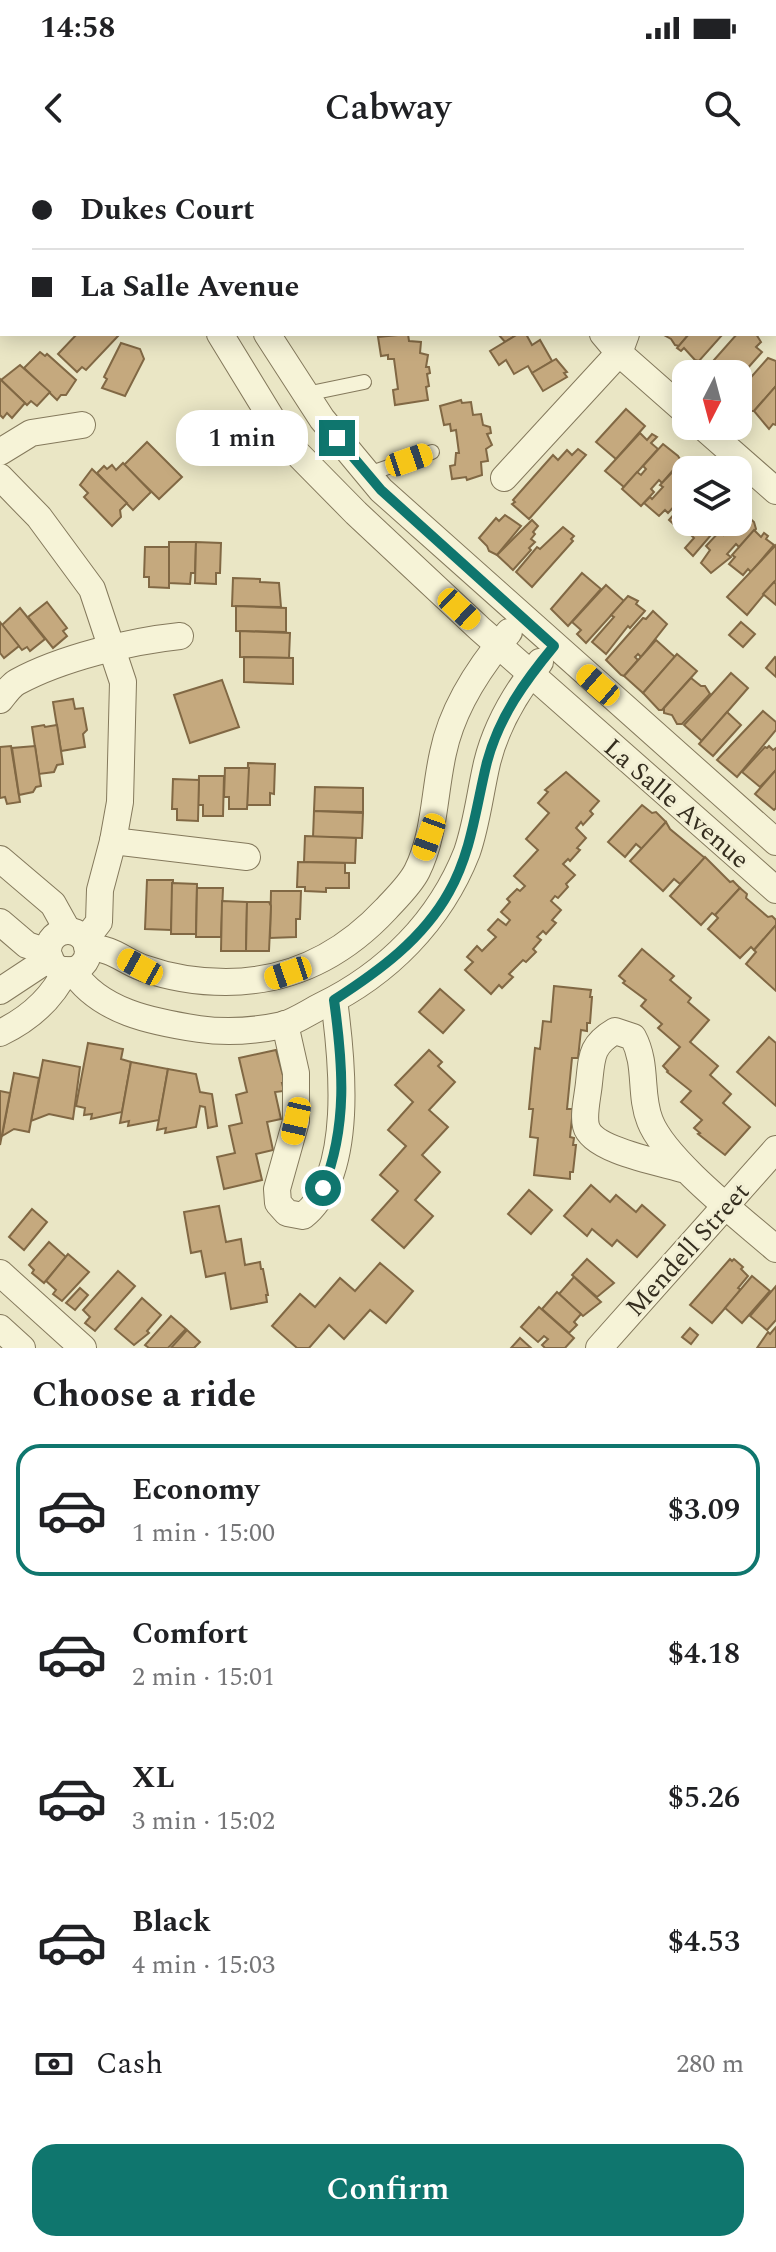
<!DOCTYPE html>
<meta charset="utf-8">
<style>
:root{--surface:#fff;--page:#f2f2f2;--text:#202124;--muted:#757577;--line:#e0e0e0;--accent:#0f766e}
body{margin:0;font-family:Spectral,serif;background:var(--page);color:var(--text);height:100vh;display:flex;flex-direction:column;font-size:30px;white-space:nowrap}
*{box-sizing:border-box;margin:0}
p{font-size:26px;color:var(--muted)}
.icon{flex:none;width:44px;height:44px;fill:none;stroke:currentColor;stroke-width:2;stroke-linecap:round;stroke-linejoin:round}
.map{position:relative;height:1188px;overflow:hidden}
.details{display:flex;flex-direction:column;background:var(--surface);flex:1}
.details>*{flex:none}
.banner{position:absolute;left:0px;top:0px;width:776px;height:176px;box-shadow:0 4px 20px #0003;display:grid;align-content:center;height:176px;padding:0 32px;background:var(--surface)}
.needle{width:52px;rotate:186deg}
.fabs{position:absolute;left:672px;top:200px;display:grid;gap:16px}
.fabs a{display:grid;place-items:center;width:80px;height:80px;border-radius:16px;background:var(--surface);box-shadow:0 4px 20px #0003;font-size:40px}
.end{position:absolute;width:36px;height:36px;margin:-18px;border:10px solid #0f766e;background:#fff;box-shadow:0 0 0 4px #fff}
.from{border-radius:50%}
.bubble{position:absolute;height:56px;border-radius:24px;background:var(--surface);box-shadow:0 4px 20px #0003;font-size:26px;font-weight:600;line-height:56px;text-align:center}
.car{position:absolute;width:24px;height:48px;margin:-24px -12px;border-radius:10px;box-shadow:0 0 6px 2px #0007;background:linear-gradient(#f5c518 24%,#345 0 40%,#f5c518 0 76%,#345 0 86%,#f5c518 0)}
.banner b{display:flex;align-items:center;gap:28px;height:76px;font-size:30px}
.banner b+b{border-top:2px solid var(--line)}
.banner i{width:20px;height:20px;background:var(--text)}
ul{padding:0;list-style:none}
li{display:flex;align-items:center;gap:24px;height:132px;margin:0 16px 12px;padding:0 16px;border:4px solid transparent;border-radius:24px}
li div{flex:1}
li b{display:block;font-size:30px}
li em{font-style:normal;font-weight:600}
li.selected{border-color:var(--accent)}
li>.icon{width:72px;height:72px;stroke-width:1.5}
h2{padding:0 32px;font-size:36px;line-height:96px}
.pay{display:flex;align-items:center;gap:20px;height:88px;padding:0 32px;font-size:30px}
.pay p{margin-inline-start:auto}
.button{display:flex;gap:16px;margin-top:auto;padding:16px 32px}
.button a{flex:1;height:92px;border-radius:24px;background:var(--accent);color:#fff;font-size:32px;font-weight:600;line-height:92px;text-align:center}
.status{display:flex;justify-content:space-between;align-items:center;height:56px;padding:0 40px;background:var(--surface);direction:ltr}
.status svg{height:22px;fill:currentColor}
header{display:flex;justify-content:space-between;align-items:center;height:104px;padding:0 32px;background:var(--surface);font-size:36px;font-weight:600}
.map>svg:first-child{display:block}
</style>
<div class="status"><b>14:58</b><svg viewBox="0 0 49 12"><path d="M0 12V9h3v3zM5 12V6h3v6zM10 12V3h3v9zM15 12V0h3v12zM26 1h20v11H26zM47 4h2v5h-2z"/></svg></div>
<header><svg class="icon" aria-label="back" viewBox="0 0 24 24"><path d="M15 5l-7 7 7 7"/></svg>Cabway<svg class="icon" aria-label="search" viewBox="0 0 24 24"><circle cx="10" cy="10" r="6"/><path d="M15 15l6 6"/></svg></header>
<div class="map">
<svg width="776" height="1188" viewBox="0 0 776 1188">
<rect width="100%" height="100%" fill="#eae6c5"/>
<g fill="#c5a97e" stroke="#816844" stroke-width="2">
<path d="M 12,0 L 56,0 L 56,2 L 5,2 Z"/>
<path d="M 581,0 L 617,0 L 620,2 L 580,2 Z"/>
<path d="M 776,37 L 776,68 L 774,70 L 774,40 Z"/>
<path d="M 77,174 L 118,174 L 119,175 L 86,210 L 82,207 L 77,212 L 58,194 Z"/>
<path d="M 408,174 L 409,181 L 421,182 L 420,193 L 428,195 L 426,207 L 429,207 L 430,213 L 427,214 L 429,226 L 426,227 L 428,240 L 395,245 L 393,230 L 398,229 L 394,199 L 388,199 L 388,195 L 381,196 L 378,177 Z"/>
<path d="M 498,174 L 518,174 L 505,182 Z"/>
<path d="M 518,174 L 526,174 L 532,185 L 540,180 L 552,201 L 532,213 L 528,206 L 514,214 L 506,200 L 499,205 L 490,191 Z"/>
<path d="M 662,174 L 689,174 L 679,186 L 675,185 L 671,179 Z"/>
<path d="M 689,174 L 723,174 L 699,201 L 695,200 L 684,188 L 681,191 L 677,188 Z"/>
<path d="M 737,174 L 756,174 L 761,182 L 756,187 L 762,192 L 738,219 L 738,214 L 721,214 L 712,206 L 716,202 L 714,200 Z"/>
<path d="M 121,183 L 140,189 L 144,199 L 125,236 L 102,228 L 107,219 L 104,217 Z"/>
<path d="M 40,192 L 45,196 L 47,194 L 76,220 L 66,235 L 61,235 L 57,240 L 24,208 Z"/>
<path d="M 768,198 L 776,201 L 776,226 L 754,251 L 749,251 L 743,243 L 738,242 L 738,232 Z"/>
<path d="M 556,199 L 567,212 L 564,213 L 567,217 L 543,231 L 532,213 Z"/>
<path d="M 20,205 L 50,232 L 37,246 L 31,241 L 27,245 L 1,220 Z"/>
<path d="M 0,219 L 25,243 L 12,258 L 7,253 L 3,258 L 0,255 Z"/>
<path d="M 776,226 L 776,265 L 773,264 L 769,269 L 754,251 Z"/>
<path d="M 461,240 L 462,243 L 471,242 L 473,255 L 481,254 L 483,265 L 490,267 L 491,273 L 487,274 L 492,285 L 486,289 L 488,301 L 481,302 L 482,315 L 467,320 L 466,317 L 452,319 L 450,306 L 455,305 L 456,293 L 459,293 L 456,270 L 451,271 L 450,264 L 444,265 L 440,246 Z"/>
<path d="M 626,249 L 645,266 L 616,299 L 596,282 Z"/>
<path d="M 640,273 L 647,280 L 652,274 L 657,277 L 651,283 L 658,289 L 624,327 L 605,311 Z"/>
<path d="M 147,282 L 182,317 L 159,339 L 124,305 Z"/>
<path d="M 663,284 L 678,296 L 681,301 L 662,323 L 659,320 L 651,329 L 654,332 L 641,346 L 622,329 L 637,312 L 641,315 L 646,309 L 643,306 Z"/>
<path d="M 578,289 L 586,295 L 529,359 L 512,344 L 515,342 L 513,340 L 553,295 L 558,300 L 567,290 L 572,295 Z"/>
<path d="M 684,300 L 695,310 L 686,310 L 686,333 L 683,332 L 680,335 L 683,337 L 668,353 L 665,350 L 659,356 L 644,343 L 650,337 L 652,339 L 663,327 L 660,325 Z"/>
<path d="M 123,303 L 151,332 L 133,350 L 97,313 L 104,306 L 107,309 L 112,305 L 116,310 Z"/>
<path d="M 92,309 L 127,343 L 120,350 L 121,357 L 112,366 L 84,337 L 88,333 L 80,325 Z"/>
<path d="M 686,336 L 686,362 L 689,362 L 681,371 L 669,360 L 676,352 L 672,349 Z"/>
<path d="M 505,355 L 521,366 L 497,395 L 489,391 L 487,386 L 479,378 L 496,358 L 499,361 Z"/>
<path d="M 742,355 L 746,355 L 754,362 L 756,369 L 739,387 L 736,384 L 727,394 L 731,397 L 711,413 L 701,403 L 710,390 L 706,386 L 719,372 L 723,375 L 724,373 L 721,370 L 728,362 L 738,362 Z"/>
<path d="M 532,360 L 538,366 L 533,372 L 535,374 L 531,379 L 535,382 L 529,388 L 531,390 L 513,410 L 497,395 Z"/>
<path d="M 693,362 L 728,362 L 720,371 L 717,368 L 693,396 L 685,388 L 694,378 L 691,375 L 696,369 L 691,364 Z"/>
<path d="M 563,367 L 574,376 L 571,379 L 573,381 L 532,427 L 516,412 L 537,387 L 540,389 Z"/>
<path d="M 754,370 L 761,377 L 764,373 L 768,376 L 766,379 L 774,385 L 751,412 L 748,409 L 743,415 L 729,404 L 735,397 L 732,395 Z"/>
<path d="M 169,382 L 196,382 L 195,413 L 191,413 L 190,424 L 169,423 Z"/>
<path d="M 196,382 L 221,383 L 220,413 L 216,413 L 216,424 L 195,423 Z"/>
<path d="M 776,385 L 776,420 L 747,455 L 727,437 Z"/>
<path d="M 145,387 L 169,387 L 169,428 L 149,427 L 149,417 L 144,417 Z"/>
<path d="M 582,413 L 601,429 L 568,466 L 551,449 Z"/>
<path d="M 233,418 L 260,419 L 260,422 L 279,423 L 281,447 L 232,446 Z"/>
<path d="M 774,422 L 776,424 L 776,445 L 763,434 Z"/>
<path d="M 606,425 L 624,441 L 586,483 L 577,474 L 581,470 L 572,462 Z"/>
<path d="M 628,436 L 638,441 L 636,444 L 645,451 L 630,468 L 628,466 L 606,494 L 592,482 L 614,457 L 611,455 Z"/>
<path d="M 47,442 L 67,468 L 63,471 L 67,476 L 53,488 L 28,457 Z"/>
<path d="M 236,446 L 286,448 L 286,472 L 236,471 Z"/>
<path d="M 20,448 L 45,479 L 30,491 L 27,487 L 22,490 L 2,465 Z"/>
<path d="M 653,451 L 667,464 L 641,497 L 638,494 L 635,497 L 638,500 L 624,516 L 621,515 L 606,500 L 643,458 L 646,459 Z"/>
<path d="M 0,462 L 19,486 L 4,498 L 0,493 Z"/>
<path d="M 741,462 L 755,474 L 743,487 L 729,475 Z"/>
<path d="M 240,471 L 290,473 L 289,498 L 240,497 Z"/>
<path d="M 656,480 L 675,497 L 643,533 L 624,516 Z"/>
<path d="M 677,494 L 697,511 L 662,550 L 659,550 L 643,533 Z"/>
<path d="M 244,497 L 293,498 L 293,524 L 244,522 Z"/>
<path d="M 775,497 L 776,498 L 776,517 L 766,508 Z"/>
<path d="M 731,513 L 748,528 L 702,581 L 684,565 Z"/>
<path d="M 691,518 L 701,526 L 705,526 L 710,534 L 682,564 L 677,564 L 672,555 L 664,553 L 664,548 Z"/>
<path d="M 222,520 L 239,567 L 190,583 L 174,535 Z"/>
<path d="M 73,539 L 75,549 L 83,548 L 87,570 L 83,574 L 85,587 L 61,591 L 53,542 Z"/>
<path d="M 763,551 L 776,562 L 776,570 L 737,617 L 717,600 Z"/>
<path d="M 727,552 L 741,565 L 713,596 L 699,584 Z"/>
<path d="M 44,565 L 45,567 L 57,565 L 63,604 L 57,605 L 54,612 L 39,614 L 32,567 Z"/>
<path d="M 11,586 L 20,642 L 7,644 L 5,637 L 0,638 L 0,587 Z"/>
<path d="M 35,586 L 41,626 L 36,627 L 33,632 L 19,635 L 12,588 Z"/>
<path d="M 769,586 L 773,590 L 776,588 L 776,610 L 760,627 L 742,612 L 765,587 L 767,588 Z"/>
<path d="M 248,603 L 275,604 L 274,634 L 270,633 L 270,645 L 247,645 Z"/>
<path d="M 225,608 L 249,608 L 247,649 L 229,649 L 229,637 L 224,637 Z"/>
<path d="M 776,610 L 776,648 L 774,650 L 755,634 Z"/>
<path d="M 566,612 L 599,641 L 590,651 L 593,654 L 583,665 L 581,662 L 576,668 L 586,678 L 577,688 L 580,690 L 570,701 L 568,699 L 563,704 L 575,715 L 566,724 L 568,727 L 558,738 L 555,736 L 551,741 L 561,750 L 552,760 L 556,763 L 546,774 L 543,771 L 537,777 L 541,780 L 533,789 L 536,792 L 526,802 L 523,800 L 509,814 L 513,817 L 502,828 L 499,825 L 491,834 L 465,810 L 473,802 L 467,797 L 477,786 L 482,791 L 496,777 L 488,770 L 498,759 L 506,765 L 510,760 L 501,752 L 510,742 L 507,739 L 517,729 L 520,731 L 525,726 L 514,716 L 538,690 L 526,679 L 549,653 L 538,643 L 548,632 L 545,630 Z"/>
<path d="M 199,616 L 224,616 L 223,656 L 203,656 L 203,645 L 198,645 Z"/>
<path d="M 173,619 L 199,620 L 198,661 L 177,660 L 177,649 L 172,649 Z"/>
<path d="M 315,627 L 363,628 L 363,652 L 314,651 Z"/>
<path d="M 642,645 L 652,653 L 656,652 L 666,662 L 642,689 L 636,684 L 625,697 L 608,682 Z"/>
<path d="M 314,651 L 363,653 L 362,678 L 313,677 Z"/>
<path d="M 666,662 L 670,669 L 705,698 L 680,724 L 674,719 L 663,731 L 630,701 Z"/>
<path d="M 305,676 L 356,678 L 355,703 L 304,702 Z"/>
<path d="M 705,697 L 730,722 L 733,721 L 740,728 L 715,755 L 712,753 L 701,765 L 670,736 Z"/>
<path d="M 298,702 L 345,703 L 345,713 L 349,713 L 349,728 L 326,728 L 326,732 L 305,731 L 305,727 L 297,727 Z"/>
<path d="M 147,720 L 173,720 L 171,770 L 145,769 Z"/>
<path d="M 172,723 L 197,724 L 196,774 L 171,774 Z"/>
<path d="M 197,728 L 223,728 L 221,777 L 196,777 Z"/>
<path d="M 740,728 L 747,734 L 746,738 L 768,757 L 772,756 L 776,760 L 776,765 L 754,790 L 751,787 L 740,798 L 708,769 L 718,758 L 715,755 Z"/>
<path d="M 271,731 L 301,731 L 300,759 L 296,759 L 296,777 L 270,778 Z"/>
<path d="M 222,741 L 247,742 L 246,791 L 221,791 Z"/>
<path d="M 247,742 L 269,742 L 271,746 L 269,791 L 246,791 Z"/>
<path d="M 776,765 L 776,831 L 746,804 L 756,792 L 754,790 Z"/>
<path d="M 642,789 L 674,816 L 670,820 L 691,838 L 688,842 L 709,860 L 690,882 L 718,906 L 710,915 L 731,934 L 723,943 L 750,967 L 725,995 L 698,974 L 700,973 L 694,968 L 702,960 L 681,942 L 691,931 L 667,912 L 668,911 L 663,906 L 680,887 L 658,868 L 662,864 L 641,846 L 646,840 L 623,823 L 625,821 L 619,816 Z"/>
<path d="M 554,826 L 591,830 L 590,837 L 592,837 L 590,863 L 587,863 L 587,871 L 581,870 L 578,898 L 572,898 L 567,949 L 573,949 L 570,977 L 574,978 L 573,985 L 576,985 L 573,1012 L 570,1012 L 570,1019 L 534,1015 L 538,978 L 530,977 L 533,949 L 529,949 L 535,888 L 540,889 L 543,861 L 551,862 Z"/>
<path d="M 440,829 L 464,850 L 443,873 L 419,852 Z"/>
<path d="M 769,877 L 776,883 L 776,946 L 737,912 Z"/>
<path d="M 88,883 L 123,889 L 121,899 L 131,902 L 122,952 L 91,959 L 92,954 L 84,955 L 85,948 L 76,946 Z"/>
<path d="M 276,890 L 285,923 L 282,923 L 284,931 L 275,932 L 281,959 L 267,962 L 273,990 L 256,994 L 262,1020 L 224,1029 L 217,997 L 235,993 L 229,966 L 242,963 L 236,935 L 247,932 L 239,898 Z"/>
<path d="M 429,890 L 442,902 L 438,906 L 455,922 L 429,950 L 448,967 L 422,995 L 440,1012 L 415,1040 L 433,1056 L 404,1088 L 372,1060 L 398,1031 L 380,1015 L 406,986 L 388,970 L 413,942 L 395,925 Z"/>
<path d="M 43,900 L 80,907 L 73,959 L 49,954 L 31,961 Z"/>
<path d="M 131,902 L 168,909 L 159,960 L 128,966 L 129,961 L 120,963 Z"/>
<path d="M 168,909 L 196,914 L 200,932 L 212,934 L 217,966 L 208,968 L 205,947 L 200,946 L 196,967 L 165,973 L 166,968 L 157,970 Z"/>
<path d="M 14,913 L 39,918 L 29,972 L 14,969 L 2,976 Z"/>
<path d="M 0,931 L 10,933 L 0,985 Z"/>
<path d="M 591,1025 L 610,1042 L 616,1035 L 636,1052 L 642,1045 L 665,1065 L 637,1097 L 617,1080 L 612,1086 L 592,1069 L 587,1076 L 564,1056 Z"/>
<path d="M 529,1030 L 552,1050 L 531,1074 L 508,1054 Z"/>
<path d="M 219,1046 L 226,1082 L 241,1079 L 245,1105 L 260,1102 L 261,1109 L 263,1109 L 268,1135 L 266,1135 L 267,1142 L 231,1149 L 225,1113 L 206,1117 L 201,1091 L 191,1093 L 184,1052 Z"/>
<path d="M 32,1049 L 47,1062 L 24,1090 L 9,1077 Z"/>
<path d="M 49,1082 L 66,1097 L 44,1123 L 32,1113 L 34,1110 L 29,1105 Z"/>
<path d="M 68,1094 L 89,1112 L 62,1141 L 53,1134 L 56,1130 L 46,1121 Z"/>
<path d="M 587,1099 L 614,1123 L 597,1137 L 572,1115 Z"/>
<path d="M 730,1099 L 732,1101 L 734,1099 L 743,1107 L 741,1109 L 748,1116 L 738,1128 L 741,1130 L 712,1163 L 690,1145 Z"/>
<path d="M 380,1103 L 413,1131 L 386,1163 L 370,1150 L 344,1179 L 329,1165 L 309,1188 L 297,1188 L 272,1166 L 300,1134 L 315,1147 L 340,1118 L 355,1131 Z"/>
<path d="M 118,1111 L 135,1126 L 95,1171 L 85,1163 L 90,1157 L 83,1150 Z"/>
<path d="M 752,1116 L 770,1131 L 742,1163 L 725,1148 Z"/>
<path d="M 574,1117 L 601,1142 L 583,1156 L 559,1134 Z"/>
<path d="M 776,1126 L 776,1160 L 767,1170 L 750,1156 Z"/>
<path d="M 80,1128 L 88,1135 L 75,1150 L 66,1143 Z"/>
<path d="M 557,1132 L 581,1154 L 574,1162 L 577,1165 L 569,1173 L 542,1149 Z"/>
<path d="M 142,1138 L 161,1155 L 147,1171 L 149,1173 L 134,1185 L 115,1169 Z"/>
<path d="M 539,1147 L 574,1178 L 565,1188 L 545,1188 L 542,1185 L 548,1179 L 544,1176 L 538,1182 L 521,1167 Z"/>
<path d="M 171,1156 L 186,1169 L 168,1188 L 149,1188 L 145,1185 Z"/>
<path d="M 776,1167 L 776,1188 L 757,1188 L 768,1172 L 770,1174 Z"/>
<path d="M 690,1168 L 698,1175 L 691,1184 L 682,1177 Z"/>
<path d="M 187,1170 L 200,1182 L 194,1188 L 171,1188 Z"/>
<path d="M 520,1178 L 531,1188 L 511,1188 Z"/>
</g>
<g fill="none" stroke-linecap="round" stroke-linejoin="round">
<g stroke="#84795c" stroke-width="16">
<g id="service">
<path d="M 306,234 L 364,222"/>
<path d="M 368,314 L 432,292"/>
</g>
</g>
<g stroke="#84795c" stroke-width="28">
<g id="minor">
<path d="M 166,0 L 166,2"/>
<path d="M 202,0 L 202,2"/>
<path d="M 412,0 L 415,2"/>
<path d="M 769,2 L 771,0"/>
<path d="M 220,174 L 286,282 L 356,353 L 480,469 L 776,730"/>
<path d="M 267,174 L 322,259 L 381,330 L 776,682"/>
<path d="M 603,174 L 619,193 L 686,252"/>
<path d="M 702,266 L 776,331"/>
<path d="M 0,292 L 31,273 L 82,265"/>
<path d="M 0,317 L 39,357 L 92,429 L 123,522 L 120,642 L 113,681 L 100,730 L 99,762 L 85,780"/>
<path d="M 504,318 L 619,193 L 626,174"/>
<path d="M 0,540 C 5,534 10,526 17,522 C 61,498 131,481 180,476"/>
<path d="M 113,681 L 247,697"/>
<path d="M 0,699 L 53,744 L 68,771"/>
<path d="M 0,762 L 27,785 L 48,792"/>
<circle cx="68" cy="791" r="20"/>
<path d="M 87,787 C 115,789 120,799 143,808 C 171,818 197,822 226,822 C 290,822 343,795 386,749 C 396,738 410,725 417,711 C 435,675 434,633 443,593 C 452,549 480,506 509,472"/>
<path d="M 72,810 C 99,852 153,862 199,869 C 227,873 255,871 283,865 C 296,861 309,852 321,846 C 387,814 440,761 467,692 C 477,663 480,633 487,603 C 496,566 516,532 540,502"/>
<path d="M 0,831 L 50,798"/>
<path d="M 285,864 L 296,913 L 296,961 L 277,1029 L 278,1043 L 287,1053 L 303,1056 C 355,1015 342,899 334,840"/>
<path d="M 0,873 C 29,859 52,839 66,810"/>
<path d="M 686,1010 C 664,1003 592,991 586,966 C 583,954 588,935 589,923 C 592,896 591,885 615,871 L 633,877 C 648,905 639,934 650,961 C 665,1000 743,1060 776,1089"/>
<path d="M 0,1113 L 83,1188"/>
<path d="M 0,1168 L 22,1188"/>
<path d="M 599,1188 L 776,989"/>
</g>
</g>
<use href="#service" stroke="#f6f3d7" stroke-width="14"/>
<use href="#minor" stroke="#f6f3d7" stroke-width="26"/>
</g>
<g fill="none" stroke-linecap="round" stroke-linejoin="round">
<path stroke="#0f766e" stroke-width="10" d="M 323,1028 C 348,966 343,905 334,840 C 379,811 423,779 449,732 C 472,691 476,646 487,602 C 499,557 525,521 554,486 L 381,330 L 337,278"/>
</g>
<g text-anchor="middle" stroke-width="6" stroke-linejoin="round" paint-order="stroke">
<g font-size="26" fill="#352e1f" stroke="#f2efd4">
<text transform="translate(677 643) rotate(41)" y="9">La Salle Avenue</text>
<text transform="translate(687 1089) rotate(-48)" y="9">Mendell Street</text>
</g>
</g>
</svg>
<div class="fabs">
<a><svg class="needle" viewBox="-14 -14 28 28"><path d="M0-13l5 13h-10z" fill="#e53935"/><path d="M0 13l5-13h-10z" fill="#757577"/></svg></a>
<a><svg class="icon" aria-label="layers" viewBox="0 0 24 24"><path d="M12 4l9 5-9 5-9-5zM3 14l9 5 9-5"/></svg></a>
</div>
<i class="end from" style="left:323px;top:1028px"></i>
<i class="end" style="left:337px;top:278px"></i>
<div class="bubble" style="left:176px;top:250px;width:132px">1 min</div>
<i class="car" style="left:409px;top:300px;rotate:71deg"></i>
<i class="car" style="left:459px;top:449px;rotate:133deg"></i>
<i class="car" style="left:598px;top:525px;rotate:311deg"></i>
<i class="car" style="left:429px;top:677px;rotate:200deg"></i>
<i class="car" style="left:140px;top:807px;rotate:299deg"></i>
<i class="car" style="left:288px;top:813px;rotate:251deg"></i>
<i class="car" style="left:296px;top:961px;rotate:193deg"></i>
<div class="banner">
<b><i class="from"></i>Dukes Court</b>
<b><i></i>La Salle Avenue</b>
</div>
</div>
<section class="details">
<h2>Choose a ride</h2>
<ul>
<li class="selected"><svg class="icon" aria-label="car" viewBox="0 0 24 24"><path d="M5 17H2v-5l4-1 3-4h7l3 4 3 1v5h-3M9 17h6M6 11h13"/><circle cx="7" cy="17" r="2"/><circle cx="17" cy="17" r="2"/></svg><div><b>Economy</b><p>1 min · 15:00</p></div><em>$3.09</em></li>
<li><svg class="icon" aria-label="car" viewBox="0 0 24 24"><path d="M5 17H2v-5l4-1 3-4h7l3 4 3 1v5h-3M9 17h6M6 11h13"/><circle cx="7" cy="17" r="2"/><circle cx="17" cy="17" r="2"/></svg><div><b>Comfort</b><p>2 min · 15:01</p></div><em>$4.18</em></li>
<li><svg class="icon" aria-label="car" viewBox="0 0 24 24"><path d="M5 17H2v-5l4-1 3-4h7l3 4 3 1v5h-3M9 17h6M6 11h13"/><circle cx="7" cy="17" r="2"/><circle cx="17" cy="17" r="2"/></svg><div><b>XL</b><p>3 min · 15:02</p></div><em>$5.26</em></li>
<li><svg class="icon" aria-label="car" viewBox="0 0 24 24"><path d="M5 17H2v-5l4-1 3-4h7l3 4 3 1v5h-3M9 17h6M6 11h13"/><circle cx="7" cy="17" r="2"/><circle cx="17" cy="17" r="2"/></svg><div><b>Black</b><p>4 min · 15:03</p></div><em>$4.53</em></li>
</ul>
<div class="pay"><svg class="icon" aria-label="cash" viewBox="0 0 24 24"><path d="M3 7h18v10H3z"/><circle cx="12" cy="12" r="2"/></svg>Cash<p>280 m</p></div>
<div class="button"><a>Confirm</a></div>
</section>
